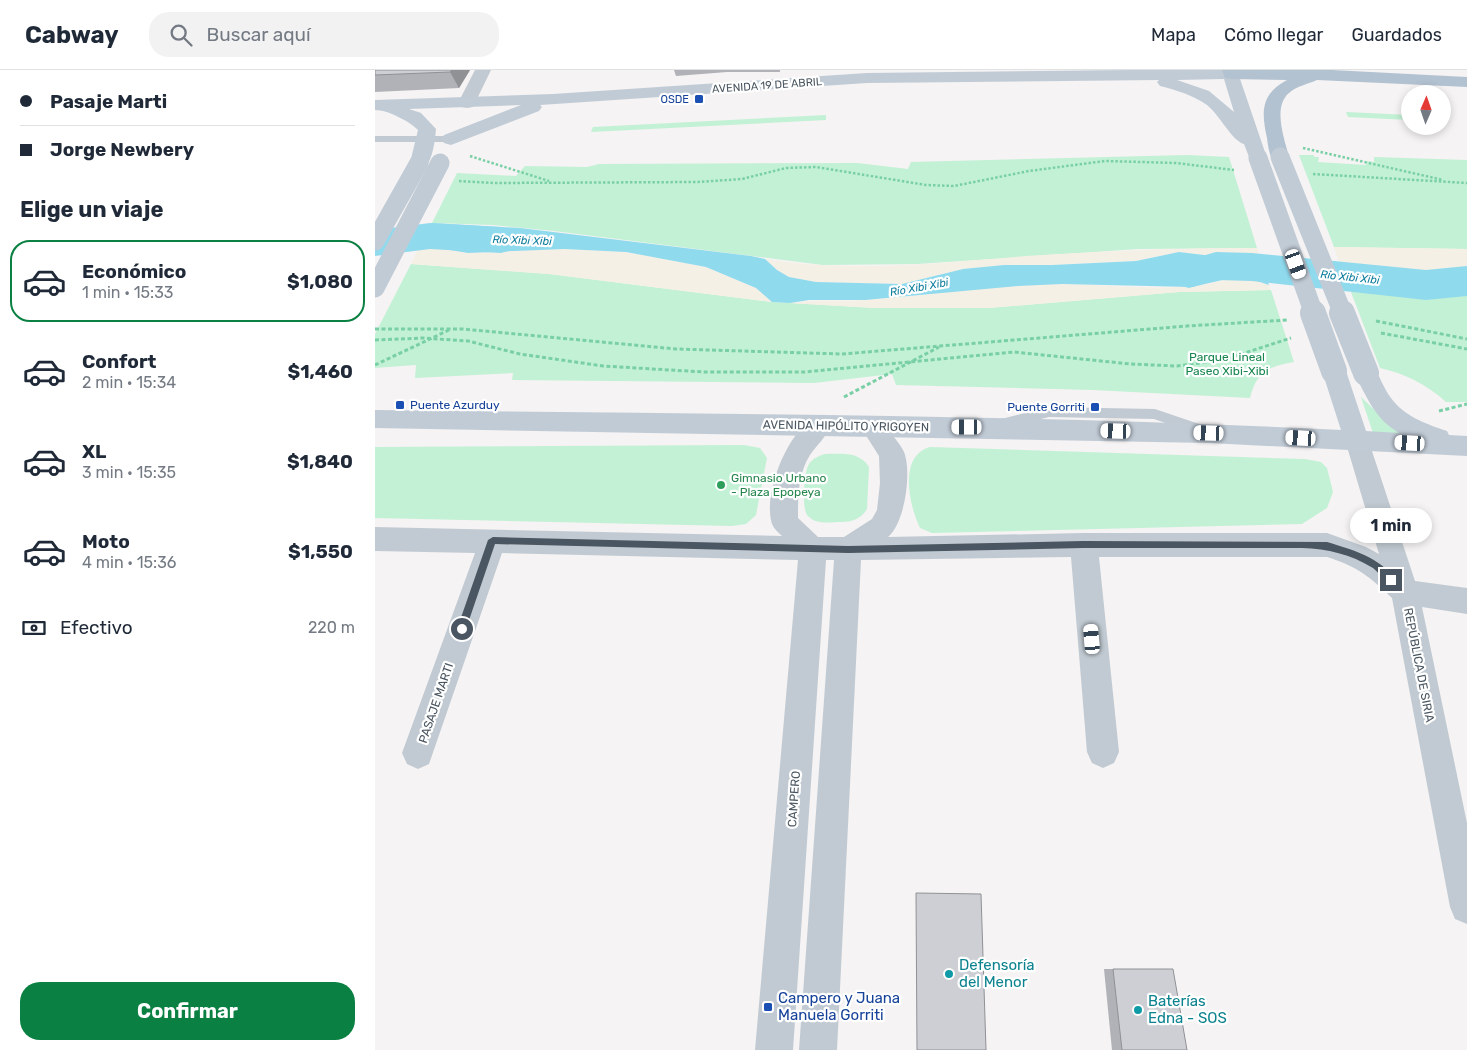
<!DOCTYPE html>
<html lang="es">
<meta charset="utf-8">
<style>
:root{--surface:#fff;--page:#f2f2f3;--text:#1f2937;--muted:#747a83;--line:#e0e1e3;--accent:#0b8043}
body{margin:0;font-family:Rubik,sans-serif;background:var(--page);color:var(--text);height:100vh;display:flex;flex-direction:column;font-size:19px;white-space:nowrap}
*{box-sizing:border-box;margin:0}
p{font-size:16px;color:var(--muted)}
.icon{flex:none;width:28px;height:28px;fill:none;stroke:currentColor;stroke-width:2;stroke-linecap:round;stroke-linejoin:round}
.map{position:relative;flex:1;overflow:hidden}
.sheet{display:flex;flex-direction:column;background:var(--surface);width:375px}
.sheet>*{flex:none}
.hud{display:grid;align-content:center;height:110px;padding:0 20px;background:var(--surface)}
.needle{width:32px;rotate:2deg}
.controls{position:absolute;left:1026px;top:15px;display:grid;gap:10px}
.controls a{display:grid;place-items:center;width:50px;height:50px;border-radius:50%;background:var(--surface);box-shadow:0 2px 8px #0003;font-size:25px}
.end{position:absolute;width:22px;height:22px;margin:-11px;border:6px solid #4a5661;background:#fff;box-shadow:0 0 0 2px #fff}
.from{border-radius:50%}
.bubble{position:absolute;height:35px;border-radius:18px;background:var(--surface);box-shadow:0 2px 8px #0003;font-size:16px;font-weight:700;line-height:35px;text-align:center}
.car{position:absolute;width:15px;height:30px;margin:-15px -8px;border-radius:6px;box-shadow:0 0 4px 1px #0007;background:linear-gradient(#fff 24%,#345 0 40%,#fff 0 76%,#345 0 86%,#fff 0)}
.hud b{display:flex;align-items:center;gap:18px;height:48px;font-size:19px}
.hud b+b{border-top:1px solid var(--line)}
.hud i{width:12px;height:12px;background:var(--text)}
ul{padding:0;list-style:none}
li{display:flex;align-items:center;gap:15px;height:82px;margin:0 10px 8px;padding:0 10px;border:2px solid transparent;border-radius:20px}
li div{flex:1}
li b{display:block;font-size:19px}
li em{font-style:normal;font-weight:700}
li.active{border-color:var(--accent)}
li>.icon{width:45px;height:45px;stroke-width:1.5}
h2{padding:0 20px;font-size:22px;line-height:60px}
.pay{display:flex;align-items:center;gap:12px;height:55px;padding:0 20px;font-size:19px}
.pay p{margin-inline-start:auto}
.cta{display:flex;gap:10px;margin-top:auto;padding:10px 20px}
.cta a{flex:1;height:58px;border-radius:20px;background:var(--accent);color:#fff;font-size:20px;font-weight:700;line-height:58px;text-align:center}
header{display:flex;align-items:center;gap:30px;box-sizing:border-box;height:70px;padding:0 25px;background:var(--surface);border-bottom:1px solid var(--line)}
header strong{font-size:24px}
nav{display:flex;gap:28px;margin-inline-start:auto;font-size:18px}
.search{width:350px;height:45px;background:var(--page);display:flex;align-items:center;gap:12px;box-sizing:border-box;padding:0 18px;border-radius:20px;color:var(--muted);font-size:19px}
main{display:flex;flex:1;min-height:0}
.map>svg:first-child{display:block}
</style>
<header>
<strong>Cabway</strong>
<div class="search"><svg class="icon" aria-label="search" viewBox="0 0 24 24"><circle cx="10" cy="10" r="6"/><path d="M15 15l6 6"/></svg>Buscar aquí</div>
<nav><a>Mapa</a><a>Cómo llegar</a><a>Guardados</a></nav>
</header>
<main>
<section class="sheet">
<div class="hud">
<b><i class="from"></i>Pasaje Marti</b>
<b><i></i>Jorge Newbery</b>
</div>
<h2>Elige un viaje</h2>
<ul>
<li class="active"><svg class="icon" aria-label="car" viewBox="0 0 24 24"><path d="M5 17H2v-5l4-1 3-4h7l3 4 3 1v5h-3M9 17h6M6 11h13"/><circle cx="7" cy="17" r="2"/><circle cx="17" cy="17" r="2"/></svg><div><b>Económico</b><p>1 min · 15:33</p></div><em>$1,080</em></li>
<li><svg class="icon" aria-label="car" viewBox="0 0 24 24"><path d="M5 17H2v-5l4-1 3-4h7l3 4 3 1v5h-3M9 17h6M6 11h13"/><circle cx="7" cy="17" r="2"/><circle cx="17" cy="17" r="2"/></svg><div><b>Confort</b><p>2 min · 15:34</p></div><em>$1,460</em></li>
<li><svg class="icon" aria-label="car" viewBox="0 0 24 24"><path d="M5 17H2v-5l4-1 3-4h7l3 4 3 1v5h-3M9 17h6M6 11h13"/><circle cx="7" cy="17" r="2"/><circle cx="17" cy="17" r="2"/></svg><div><b>XL</b><p>3 min · 15:35</p></div><em>$1,840</em></li>
<li><svg class="icon" aria-label="car" viewBox="0 0 24 24"><path d="M5 17H2v-5l4-1 3-4h7l3 4 3 1v5h-3M9 17h6M6 11h13"/><circle cx="7" cy="17" r="2"/><circle cx="17" cy="17" r="2"/></svg><div><b>Moto</b><p>4 min · 15:36</p></div><em>$1,550</em></li>
</ul>
<div class="pay"><svg class="icon" aria-label="cash" viewBox="0 0 24 24"><path d="M3 7h18v10H3z"/><circle cx="12" cy="12" r="2"/></svg>Efectivo<p>220 m</p></div>
<div class="cta"><a>Confirmar</a></div>
</section>
<div class="map">
<svg width="1092" height="980" viewBox="0 0 1092 980">
<rect width="100%" height="100%" fill="#f5f3f3"/>
<g fill="#c3f1d5">
<path d="M 971,42 L 1035,45 L 1035,50 L 973,47 Z"/>
<path d="M 451,45 L 451,50 L 216,62 L 218,57 Z"/>
<path d="M 812,85 L 854,87 L 882,178 L 763,179 L 542,194 L 448,195 L 179,161 L 118,155 L 57,153 L 82,103 L 141,106 L 150,96 L 212,97 L 224,94 L 482,93 L 533,99 L 536,92 Z"/>
<path d="M 924,85 L 939,85 L 939,87 L 944,87 L 943,92 L 991,95 L 992,91 L 999,92 L 999,87 L 1092,90 L 1092,179 L 959,177 Z"/>
<path d="M 36,194 L 174,204 L 397,232 L 500,238 L 613,238 L 804,222 L 896,220 L 919,292 C 894,296 881,302 875,328 L 718,320 L 521,315 L 517,304 L 439,313 L 137,310 L 138,303 L 40,308 L 41,295 L 0,298 L 0,264 Z"/>
<path d="M 976,222 L 1092,225 L 1092,332 L 1071,332 C 1051,314 1031,304 1005,298 Z"/>
<path d="M 986,327 L 1010,350 L 1047,370 L 999,366 Z"/>
<path d="M 369,375 L 385,378 L 392,388 L 381,445 L 371,454 L 357,456 L 0,448 L 0,377 Z"/>
<path d="M 555,377 L 930,389 L 946,392 L 952,398 L 958,422 L 952,438 L 927,454 L 557,463 L 545,458 C 534,435 523,386 555,377 Z"/>
<path d="M 450,384 C 467,384 484,381 494,397 L 492,439 C 486,449 477,452 466,452 C 455,452 441,455 433,446 C 426,440 429,401 434,394 C 438,388 444,386 450,384 Z"/>
</g>
<g fill="#f5f0e5">
<path d="M 45,175 L 93,183 L 189,179 L 251,182 L 331,197 L 381,218 L 397,232 L 174,204 L 36,194 Z"/>
<path d="M 959,177 L 1092,179 L 1092,203 L 1042,208 L 1017,207 L 981,201 L 964,192 Z"/>
<path d="M 882,178 L 884,184 L 846,187 L 804,182 L 761,191 L 677,195 L 628,195 L 588,199 L 527,214 L 441,212 L 414,207 L 402,200 L 390,189 C 476,203 564,193 651,186 C 728,181 805,178 882,178 Z"/>
<path d="M 856,208 L 879,210 L 894,215 L 895,220 L 804,222 L 613,238 L 500,238 L 415,233 C 441,229 465,232 490,230 C 556,226 621,214 687,214 C 738,214 808,225 856,208 Z"/>
<path d="M 973,213 C 1007,226 1056,223 1092,220 L 1092,225 L 976,222 Z"/>
</g>
<g fill="#90daee">
<path d="M 57,153 L 145,158 L 376,186 L 390,189 L 402,200 L 414,207 L 441,212 L 527,214 L 588,199 L 629,195 L 677,195 L 761,191 L 804,182 L 846,187 L 884,184 L 894,215 L 879,210 L 856,208 L 817,217 L 687,214 L 643,216 L 490,230 L 434,230 L 415,233 L 397,232 L 381,218 L 331,197 L 251,182 L 189,179 L 93,183 L 45,175 Z"/>
<path d="M 964,192 C 998,209 1032,209 1068,205 C 1076,204 1084,205 1092,203 L 1092,220 C 1058,223 1004,226 973,213 Z"/>
</g>
<g fill="none" stroke-linecap="round" stroke-linejoin="round">
<g fill="#90daee" fill-rule="evenodd">
<path d="M 55,153 L 126,157 L 141,161 L 147,170 L 141,179 L 126,183 L 55,179 L 0,186 L 0,160 Z"/>
<path d="M 841,182 L 877,183 L 1051,200 L 1092,196 L 1092,226 L 1051,230 L 877,211 L 842,210 L 814,218 L 799,214 L 793,204 L 799,194 Z"/>
</g>
<g stroke="#7ad0a6" stroke-width="2.5" stroke-dasharray="2.5 2" stroke-linecap="butt">
<path d="M 928,78 L 1068,110"/>
<path d="M 95,86 L 174,111"/>
<path d="M 938,104 L 1092,113"/>
<path d="M 84,111 L 120,113 L 323,112 L 367,109 L 411,98 L 441,97 L 551,115 L 579,116 L 654,101 L 730,91 L 801,93 L 859,100"/>
</g>
<g stroke="#7ad0a6" stroke-width="3" stroke-dasharray="4 2.5" stroke-linecap="butt">
<path d="M 1001,251 L 1092,269"/>
<path d="M 0,259 L 88,259 L 301,279 L 467,284 L 812,256 L 912,250"/>
<path d="M 1006,263 L 1092,279"/>
<path d="M 0,270 L 48,268 L 93,271 L 145,284 L 228,296 L 329,302 L 429,302 L 639,282 L 755,294 L 802,296 L 848,290 L 916,268"/>
<path d="M 0,295 L 74,260"/>
<path d="M 469,327 L 564,277"/>
<path d="M 1064,341 L 1092,334"/>
</g>
<g fill="#c1cad2" fill-rule="evenodd">
<path d="M 0,66 L 76,66 L 81,69 L 76,72 L 0,72 Z"/>
<path d="M 674,337 L 780,339 L 830,356 L 832,360 L 830,364 L 825,365 L 779,349 L 674,347 L 630,358 L 625,357 L 623,353 L 625,349 L 630,348 Z"/>
</g>
<g fill="#c1cad2" fill-rule="evenodd">
<path d="M 100,0 L 116,0 L 98,37 L 92,38 L 86,37 L 83,33 Z"/>
<path d="M 444,346 L 453,349 L 456,356 C 451,367 442,375 435,385 C 423,404 423,426 423,448 L 443,467 L 469,467 L 497,449 L 502,440 L 505,413 L 504,386 L 485,356 L 488,349 C 503,345 507,351 516,363 C 520,369 526,375 529,382 C 537,402 530,453 513,467 L 709,463 L 952,463 L 991,477 L 1004,484 L 970,370 L 973,363 L 982,360 L 991,363 L 1040,511 L 1092,518 L 1092,544 L 1047,537 L 1092,753 L 1092,854 L 1080,849 L 1075,837 L 1017,528 C 994,506 983,497 952,487 L 724,487 L 744,682 L 739,693 L 728,698 L 717,693 L 712,682 L 696,487 L 486,490 L 462,980 L 424,980 L 459,490 L 451,490 L 418,980 L 380,980 L 423,490 L 127,483 L 54,694 L 43,699 L 32,694 L 27,683 L 100,483 L 0,481 L 0,457 L 407,466 C 403,462 399,459 397,454 C 387,424 414,356 444,346 Z"/>
</g>
<g fill="#c1cbd6" fill-rule="evenodd">
<path d="M 755,0 L 862,0 L 892,88 L 890,92 L 883,94 L 876,92 L 869,74 C 857,71 844,44 832,35 C 818,25 801,20 785,16 L 782,12 L 784,10 L 492,13 L 165,35 L 167,37 L 164,41 L 76,75 L 69,73 L 67,69 L 69,65 L 146,35 L 34,39 L 46,43 L 61,59 C 60,71 58,87 51,97 L 44,99 L 37,97 L 35,93 L 43,60 C 34,51 13,40 0,40 L 0,30 L 178,24 L 492,3 ZM 849,9 L 859,42 L 834,21 L 802,10 Z"/>
<path d="M 959,292 L 967,295 L 971,301 L 991,361 L 1024,363 C 999,348 992,327 979,303 L 983,297 L 991,294 L 999,297 C 1005,307 1009,319 1016,328 C 1029,346 1051,354 1072,361 L 1074,365 L 1092,366 L 1092,386 L 834,373 L 0,358 L 0,340 C 322,344 645,344 966,360 L 947,301 L 951,295 Z"/>
</g>
<path fill="#b3c2d1" fill-rule="evenodd" d="M 847,0 L 957,0 L 1092,7 L 1092,17 L 942,10 C 933,14 922,16 914,23 C 897,37 910,70 914,87 L 912,91 L 905,93 L 898,91 C 894,84 893,76 892,68 C 886,41 886,24 912,10 L 856,9 L 850,8 Z"/>
<g stroke="#c1cbd6" stroke-width="19">
<path d="M 905,87 L 968,244"/>
<path d="M 883,88 L 939,244"/>
<path d="M 0,171 L 44,93"/>
<path d="M 0,218 L 65,93"/>
</g>
<g stroke="#c1cbd6" stroke-width="26">
<path d="M 938,243 L 959,301"/>
<path d="M 967,243 L 991,303"/>
</g>
</g>
<g fill="#b0b2b7">
<path d="M 0,0 L 95,0 L 84,18 L 0,22 Z"/>
<path d="M 299,0 L 405,0 L 405,2 L 352,2 L 301,6 Z"/>
<path d="M 729,899 L 738,899 L 812,980 L 737,980 Z"/>
</g>
<path fill="#909195" d="M 77,0 L 95,0 L 84,18 L 75,2 Z"/>
<g fill="#cdcfd5" stroke="#909195">
<path d="M 0,0 L 77,0 L 75,2 L 0,5 Z"/>
<path d="M 541,823 L 606,824 L 611,980 L 542,980 Z"/>
<path d="M 738,899 L 798,899 L 812,980 L 747,980 Z"/>
</g>
<path fill="#4a5661" d="M 118,467 L 473,476 L 708,471 L 952,472 C 975,479 1006,487 1020,510 L 1016,513 C 1009,510 1004,503 998,498 C 975,484 953,479 927,478 L 708,478 L 473,483 L 120,474 L 91,559 L 87,563 L 82,559 L 113,470 Z"/>
<g fill="#1a4fb4" stroke="#fff" stroke-width="2">
<rect x="319" y="24" width="10" height="10" rx="2.5"/>
<rect x="20" y="330" width="10" height="10" rx="2.5"/>
<rect x="715" y="332" width="10" height="10" rx="2.5"/>
<rect x="388" y="932" width="10" height="10" rx="2.5"/>
</g>
<circle fill="#2e9e5b" stroke="#fff" stroke-width="2" cx="346" cy="415" r="5"/>
<g fill="#0f9aa8" stroke="#fff" stroke-width="2">
<circle cx="574" cy="904" r="5"/>
<circle cx="763" cy="940" r="5"/>
</g>
<g text-anchor="middle" stroke-width="4.5" stroke-linejoin="round" paint-order="stroke">
<g font-size="11" fill="#4a5661" stroke="#fff">
<text transform="translate(392 15) rotate(-4)" y="4">AVENIDA 19 DE ABRIL</text>
</g>
<g font-size="11" fill="#164399" stroke="#fff" text-anchor="end">
<text x="314" y="33">OSDE</text>
</g>
<g font-size="11" font-style="italic" fill="#0c7c9b" stroke="#fff">
<text transform="translate(147 170) rotate(2)" y="4">Río Xibi Xibi</text>
<text transform="translate(975 207) rotate(6)" y="4">Río Xibi Xibi</text>
<text transform="translate(544 217) rotate(-10)" y="4">Río Xibi Xibi</text>
</g>
<g font-size="12" fill="#17864f" stroke="#fff">
<text x="852" y="291">Parque Lineal<tspan x="852" dy="14">Paseo Xibi-Xibi</tspan></text>
</g>
<g font-size="12" fill="#164399" stroke="#fff" text-anchor="start">
<text x="35" y="339">Puente Azurduy</text>
<text x="710" y="341" text-anchor="end">Puente Gorriti</text>
</g>
<g font-size="12" fill="#4a5661" stroke="#fff">
<text transform="translate(471 356) rotate(1)" y="4">AVENIDA HIPÓLITO YRIGOYEN</text>
<text transform="translate(1044 595) rotate(79)" y="4">REPÚBLICA DE SIRIA</text>
<text transform="translate(61 633) rotate(-71)" y="4">PASAJE MARTI</text>
<text transform="translate(419 729) rotate(-86)" y="4">CAMPERO</text>
</g>
<g font-size="12" fill="#27864d" stroke="#fff" text-anchor="start">
<text x="356" y="412">Gimnasio Urbano<tspan x="356" dy="14">- Plaza Epopeya</tspan></text>
</g>
<g font-size="15" fill="#0d838f" stroke="#fff" text-anchor="start">
<text x="584" y="900">Defensoría<tspan x="584" dy="17">del Menor</tspan></text>
<text x="773" y="936">Baterías<tspan x="773" dy="17">Edna - SOS</tspan></text>
</g>
<g font-size="15" fill="#164399" stroke="#fff" text-anchor="start">
<text x="403" y="933">Campero y Juana<tspan x="403" dy="17">Manuela Gorriti</tspan></text>
</g>
</g>
</svg>
<div class="controls">
<a><svg class="needle" viewBox="-14 -14 28 28"><path d="M0-13l5 13h-10z" fill="#e53935"/><path d="M0 13l5-13h-10z" fill="#747a83"/></svg></a>
</div>
<i class="end from" style="left:87px;top:559px"></i>
<i class="end" style="left:1016px;top:510px"></i>
<div class="bubble" style="left:975px;top:438px;width:82px">1 min</div>
<i class="car" style="left:921px;top:194px;rotate:160deg"></i>
<i class="car" style="left:592px;top:357px;rotate:270deg"></i>
<i class="car" style="left:741px;top:361px;rotate:272deg"></i>
<i class="car" style="left:834px;top:363px;rotate:272deg"></i>
<i class="car" style="left:926px;top:368px;rotate:273deg"></i>
<i class="car" style="left:1035px;top:373px;rotate:273deg"></i>
<i class="car" style="left:717px;top:569px;rotate:355deg"></i>
</div>
</main>
